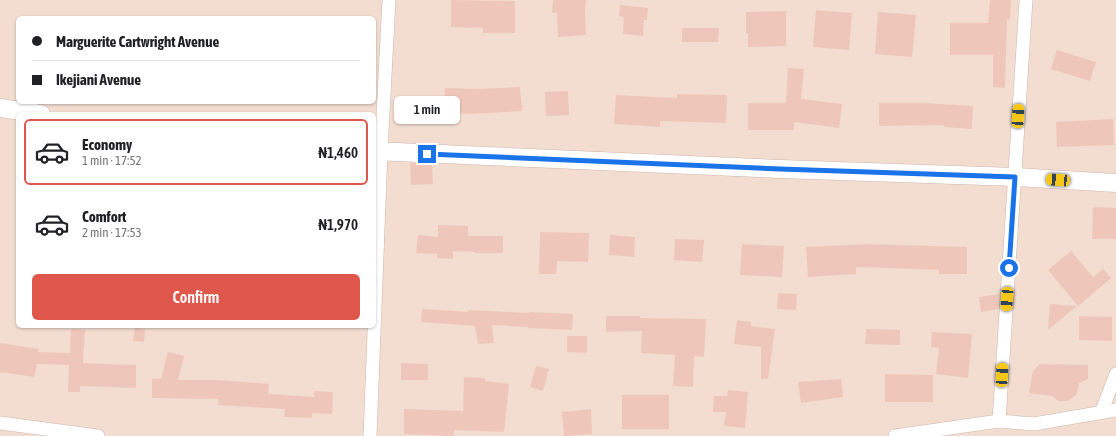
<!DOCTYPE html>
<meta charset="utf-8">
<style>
:root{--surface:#fff;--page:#f2f2f2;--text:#202124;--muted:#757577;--line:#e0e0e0;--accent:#df564b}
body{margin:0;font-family:"Asap Condensed",sans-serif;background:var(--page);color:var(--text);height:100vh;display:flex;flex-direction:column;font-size:15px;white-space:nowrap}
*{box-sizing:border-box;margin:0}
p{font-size:13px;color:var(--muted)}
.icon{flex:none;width:22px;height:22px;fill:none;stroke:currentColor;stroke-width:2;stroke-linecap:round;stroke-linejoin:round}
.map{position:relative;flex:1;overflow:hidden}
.drawer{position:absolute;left:16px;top:112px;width:360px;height:216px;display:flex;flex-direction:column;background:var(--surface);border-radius:6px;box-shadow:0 1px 3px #0004}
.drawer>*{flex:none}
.guide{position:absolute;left:16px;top:16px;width:360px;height:88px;border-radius:6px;box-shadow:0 1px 3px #0004;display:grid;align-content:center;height:88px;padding:0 16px;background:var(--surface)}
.end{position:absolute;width:18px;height:18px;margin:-9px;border:5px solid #1a73e8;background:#fff;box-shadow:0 0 0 2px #fff}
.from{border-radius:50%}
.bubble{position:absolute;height:28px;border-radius:6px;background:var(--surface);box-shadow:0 1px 3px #0004;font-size:13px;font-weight:600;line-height:28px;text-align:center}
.car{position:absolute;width:12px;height:24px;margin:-12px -6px;border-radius:5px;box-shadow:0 0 3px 1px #0007;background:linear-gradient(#f5c518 24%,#345 0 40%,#f5c518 0 76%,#345 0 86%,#f5c518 0)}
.guide b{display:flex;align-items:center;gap:14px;height:38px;font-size:15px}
.guide b+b{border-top:1px solid var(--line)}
.guide i{width:10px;height:10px;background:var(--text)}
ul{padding:7px 0 0;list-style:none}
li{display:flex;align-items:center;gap:12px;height:66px;margin:0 8px 6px;padding:0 8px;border:2px solid transparent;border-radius:6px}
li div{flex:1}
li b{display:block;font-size:15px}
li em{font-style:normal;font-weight:600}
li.selected{border-color:var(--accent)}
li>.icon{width:36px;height:36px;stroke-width:1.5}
.primary-button{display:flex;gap:8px;margin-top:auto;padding:8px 16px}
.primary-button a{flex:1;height:46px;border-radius:6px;background:var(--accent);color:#fff;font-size:16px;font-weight:600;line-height:46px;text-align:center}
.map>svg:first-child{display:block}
</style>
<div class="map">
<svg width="1116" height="436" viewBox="0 0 1116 436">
<rect width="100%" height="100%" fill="#fbede1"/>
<path fill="#f2ddd0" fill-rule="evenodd" d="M 0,0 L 1116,0 L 1116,436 L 0,436 ZM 18,18 L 374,18 L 374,102 L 18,102 ZM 18,114 L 374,114 L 374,326 L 18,326 Z"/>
<g fill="#efc7ba">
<path d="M 451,0 L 515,1 L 515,33 L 483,33 L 483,28 L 451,27 Z"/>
<path d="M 553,0 L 586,0 L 585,13 L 586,35 L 558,37 L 557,13 L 552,13 Z"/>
<path d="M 990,0 L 1011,0 L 1010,20 L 1007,19 L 1005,88 L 993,87 L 993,55 L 950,55 L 950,23 L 988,23 Z"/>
<path d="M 620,5 L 648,8 L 647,20 L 644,20 L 643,36 L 623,34 L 624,17 L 619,16 Z"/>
<path d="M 816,10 L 852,13 L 849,50 L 813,47 Z"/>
<path d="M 786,11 L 786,46 L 748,47 L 748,33 L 746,33 L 746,12 Z"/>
<path d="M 878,12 L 916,15 L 912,57 L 875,54 Z"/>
<path d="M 682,28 L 719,28 L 718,42 L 682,42 Z"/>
<path d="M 1057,50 L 1096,62 L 1090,81 L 1051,69 Z"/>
<path d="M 788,68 L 804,69 L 801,99 L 842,104 L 839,128 L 794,122 L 794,130 L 748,130 L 748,103 L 786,103 Z"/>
<path d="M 520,87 L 522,111 L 472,114 L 444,113 L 445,88 L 479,89 Z"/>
<path d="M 568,91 L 569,115 L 546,116 L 545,92 Z"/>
<path d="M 677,94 L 727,95 L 726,123 L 660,121 L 660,127 L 614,124 L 616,95 L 677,98 Z"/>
<path d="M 879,103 L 925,103 L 973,106 L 972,129 L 944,127 L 944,125 L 879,126 Z"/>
<path d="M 1113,119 L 1114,145 L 1057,147 L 1056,122 Z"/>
<path d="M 410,163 L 432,164 L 433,184 L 411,185 Z"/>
<path d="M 1093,207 L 1116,208 L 1116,239 L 1092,239 Z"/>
<path d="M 438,225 L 468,226 L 468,236 L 503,236 L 503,253 L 475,253 L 475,252 L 453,251 L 453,259 L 437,258 L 437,254 L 416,253 L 418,235 L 438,237 Z"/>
<path d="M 540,232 L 589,233 L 588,262 L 557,261 L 556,274 L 539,274 Z"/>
<path d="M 610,235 L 635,237 L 634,257 L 609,255 Z"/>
<path d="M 675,239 L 704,240 L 702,262 L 674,260 Z"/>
<path d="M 742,244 L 784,246 L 782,277 L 740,275 Z"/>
<path d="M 867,244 L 967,247 L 967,274 L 939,274 L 939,270 L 856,267 L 856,274 L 808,277 L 806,247 Z"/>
<path d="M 1071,251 L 1093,277 L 1103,269 L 1111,278 L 1078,306 L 1048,270 Z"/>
<path d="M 778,293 L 797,294 L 796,310 L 777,309 Z"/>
<path d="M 999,294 L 998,309 L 981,312 L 979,297 Z"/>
<path d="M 1050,304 L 1063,305 L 1077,306 L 1048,330 Z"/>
<path d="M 422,309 L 468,312 L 468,310 L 529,313 L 529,312 L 573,314 L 572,330 L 528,328 L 528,327 L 492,325 L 494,343 L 478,344 L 475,326 L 421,322 Z"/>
<path d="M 606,316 L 640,316 L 640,318 L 706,319 L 704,357 L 694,356 L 693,387 L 673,386 L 675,355 L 641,353 L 642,331 L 606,332 Z"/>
<path d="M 1079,316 L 1112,317 L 1112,341 L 1079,340 Z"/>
<path d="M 737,320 L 751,322 L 751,326 L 775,329 L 768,379 L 761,379 L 761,347 L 734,344 Z"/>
<path d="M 135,328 L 145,329 L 144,342 L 133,341 Z"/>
<path d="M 71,329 L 85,330 L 83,363 L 136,365 L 136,388 L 80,386 L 80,392 L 68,392 L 69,365 L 37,364 L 34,377 L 0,372 L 0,343 L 39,349 L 38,352 L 70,353 Z"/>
<path d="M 866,329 L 900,330 L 900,345 L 865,344 Z"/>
<path d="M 932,332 L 972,334 L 970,355 L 968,378 L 936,374 L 939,348 L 931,347 Z"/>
<path d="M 567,336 L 587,336 L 587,353 L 567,352 Z"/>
<path d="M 168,352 L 184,356 L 178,380 L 217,380 L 269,384 L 268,394 L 314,397 L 314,391 L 333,392 L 332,414 L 312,413 L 312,418 L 284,417 L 285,409 L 218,405 L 219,399 L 152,398 L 152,379 L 161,379 Z"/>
<path d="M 401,363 L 428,364 L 428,380 L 401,380 Z"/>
<path d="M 1040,364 L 1088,365 L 1088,379 L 1079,383 L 1077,394 L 1068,401 L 1058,401 L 1052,396 L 1029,393 L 1033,371 Z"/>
<path d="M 536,366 L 549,369 L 543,391 L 530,387 Z"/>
<path d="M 885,374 L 933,375 L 933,402 L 885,402 Z"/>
<path d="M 464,377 L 485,378 L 485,381 L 509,384 L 504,432 L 454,430 L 454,436 L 404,434 L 404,409 L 463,411 Z"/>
<path d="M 841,379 L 843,397 L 801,403 L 798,382 Z"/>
<path d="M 728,390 L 748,392 L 745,428 L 724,426 L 726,412 L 713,412 L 714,396 L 727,396 Z"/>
<rect x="622" y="395" width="47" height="34"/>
<path d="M 591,409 L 592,434 L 564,436 L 562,412 Z"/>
</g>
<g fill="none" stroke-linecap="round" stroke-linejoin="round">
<g stroke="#cdb5ab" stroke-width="14">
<g id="street">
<path d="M 1101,413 L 1116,374"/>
<path d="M 999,421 L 1026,0"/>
<path d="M 0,423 L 98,436"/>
<path d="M 370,436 L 381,152 L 389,0"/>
<path d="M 895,436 L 999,421 L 1034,424 L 1116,410"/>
</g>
</g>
<g stroke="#d0b4a9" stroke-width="19">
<g id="secondary">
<path d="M 0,108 L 41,114"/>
<path d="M 374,151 L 780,169 L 1015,177 L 1116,183"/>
</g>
</g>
<use href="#street" stroke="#fff" stroke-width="13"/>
<use href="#secondary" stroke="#fff" stroke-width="18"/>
</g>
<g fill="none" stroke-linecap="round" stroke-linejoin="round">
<path stroke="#1a73e8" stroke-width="5" d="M 427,154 L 780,169 L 1015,177 L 1009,268"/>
</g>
</svg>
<i class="end from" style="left:1009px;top:268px"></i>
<i class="end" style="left:427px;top:154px"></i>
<div class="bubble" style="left:394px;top:96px;width:66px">1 min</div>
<i class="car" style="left:1018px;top:116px;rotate:3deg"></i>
<i class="car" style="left:1058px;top:180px;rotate:274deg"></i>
<i class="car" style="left:1007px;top:299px;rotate:184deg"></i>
<i class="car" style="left:1002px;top:375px;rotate:3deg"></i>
<div class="guide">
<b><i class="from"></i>Marguerite Cartwright Avenue</b>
<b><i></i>Ikejiani Avenue</b>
</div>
<section class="drawer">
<ul>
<li class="selected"><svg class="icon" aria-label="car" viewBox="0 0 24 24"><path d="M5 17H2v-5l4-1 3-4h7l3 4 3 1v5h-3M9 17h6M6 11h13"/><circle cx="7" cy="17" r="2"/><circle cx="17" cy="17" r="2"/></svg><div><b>Economy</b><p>1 min · 17:52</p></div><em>₦1,460</em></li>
<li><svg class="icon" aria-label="car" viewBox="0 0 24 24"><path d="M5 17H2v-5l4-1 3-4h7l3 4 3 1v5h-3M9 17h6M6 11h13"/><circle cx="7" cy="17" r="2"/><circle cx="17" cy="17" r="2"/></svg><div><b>Comfort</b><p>2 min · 17:53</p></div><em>₦1,970</em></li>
</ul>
<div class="primary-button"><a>Confirm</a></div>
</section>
</div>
